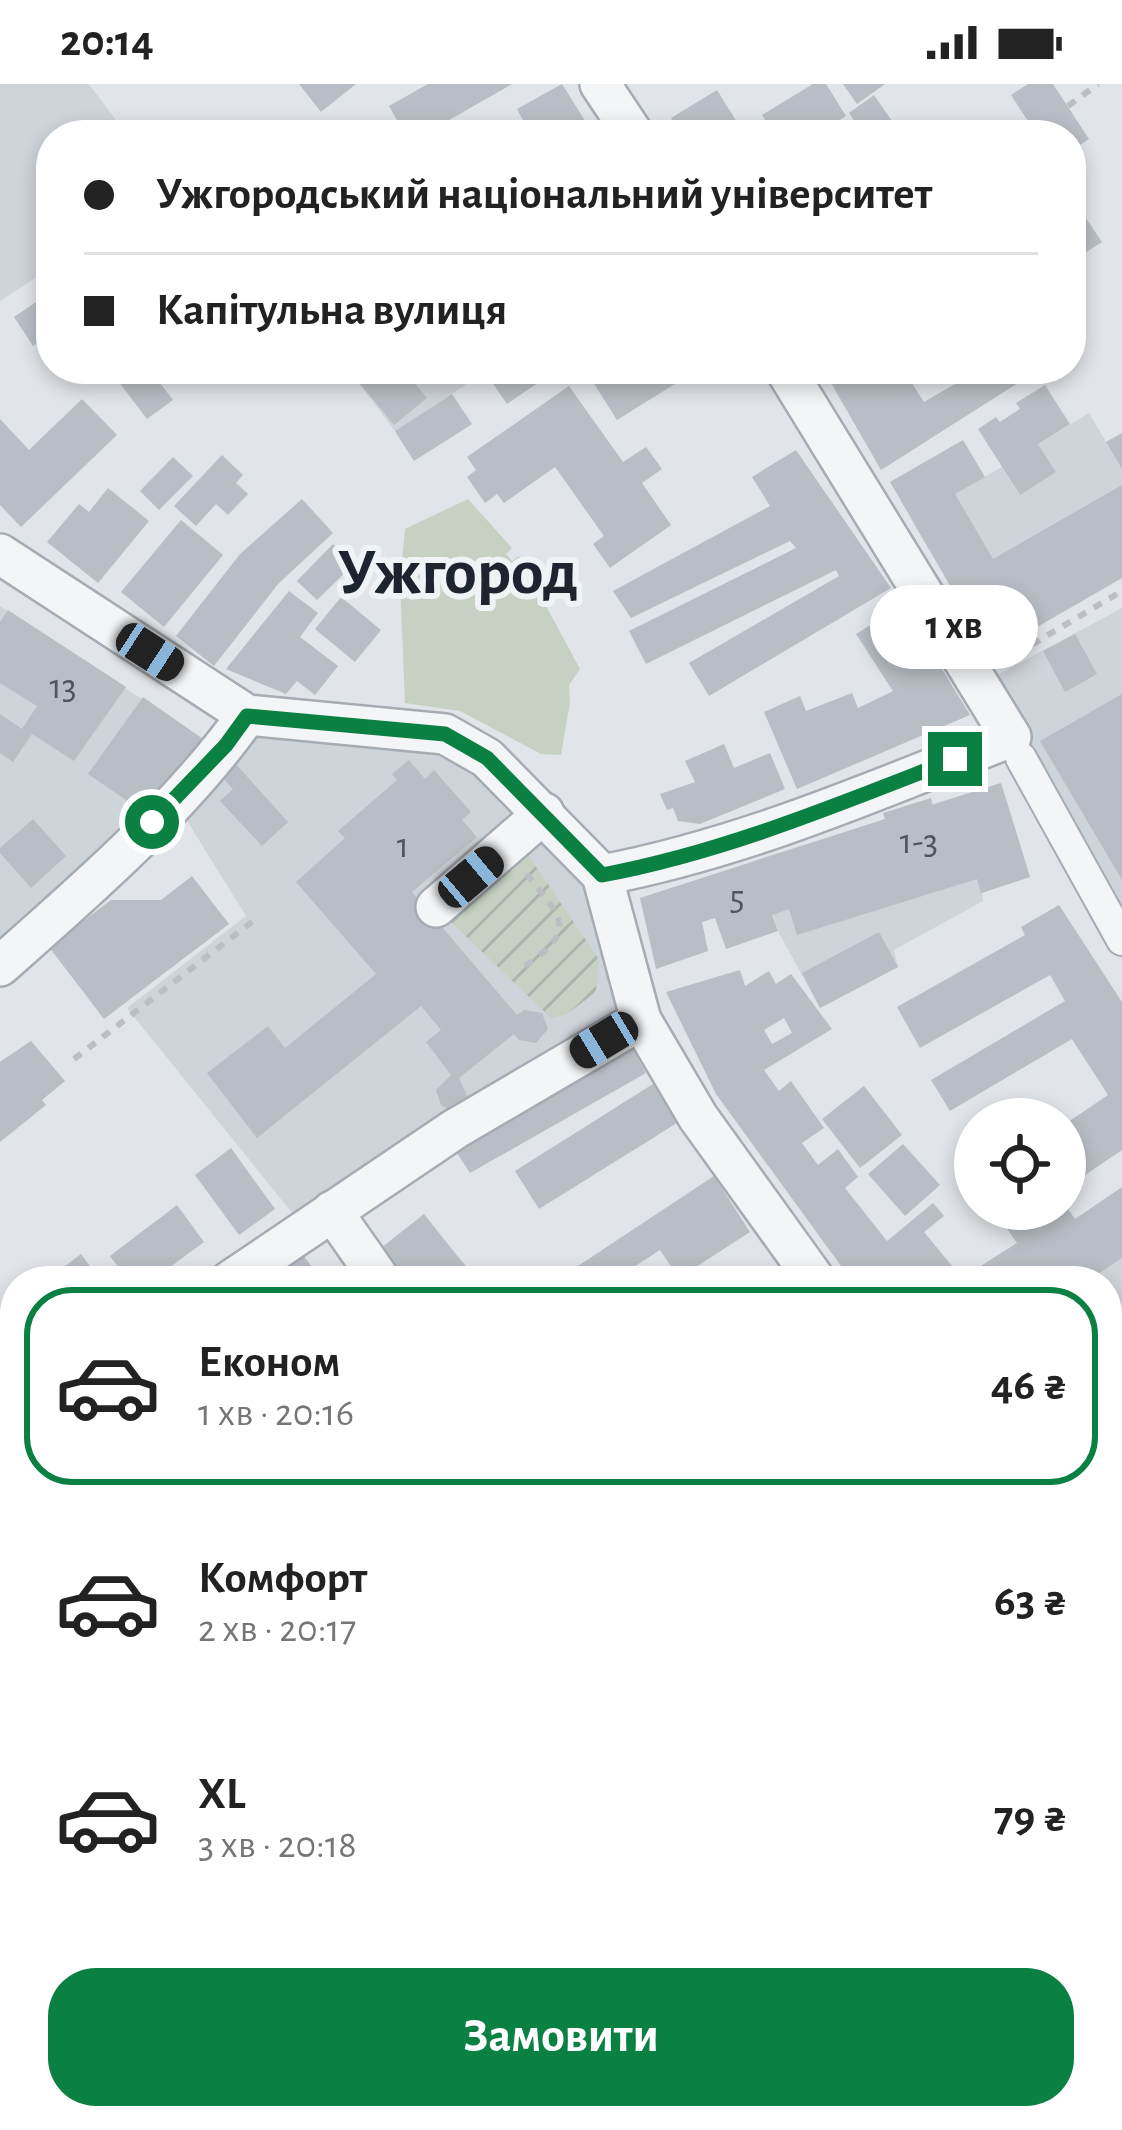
<!DOCTYPE html>
<html lang="uk">
<meta charset="utf-8">
<style>
:root{--surface:#fff;--page:#f6f6f6;--text:#222;--muted:#767676;--line:#e0e0e0;--accent:#0b8043}
body{margin:0;font-family:"Alegreya Sans",sans-serif;background:var(--page);color:var(--text);height:100vh;display:flex;flex-direction:column;font-size:45px;white-space:nowrap}
*{box-sizing:border-box;margin:0}
p{font-size:39px;color:var(--muted)}
.icon{flex:none;width:66px;height:66px;fill:none;stroke:currentColor;stroke-width:2;stroke-linecap:round;stroke-linejoin:round}
.map{position:relative;flex:1;overflow:hidden}
.sheet{position:absolute;left:0px;top:1182px;width:1122px;height:864px;display:flex;flex-direction:column;background:var(--surface);border-radius:48px 48px 0 0;box-shadow:0 6px 18px #0003}
.sheet>*{flex:none}
.top-card{position:absolute;left:36px;top:36px;width:1050px;height:264px;border-radius:48px;box-shadow:0 6px 18px #0003;display:grid;align-content:center;height:264px;padding:0 48px;background:var(--surface)}
.buttons{position:absolute;left:954px;top:1014px;display:grid;gap:24px}
.buttons a{display:grid;place-items:center;width:132px;height:132px;border-radius:50%;background:var(--surface);box-shadow:0 6px 18px #0003;font-size:60px}
.end{position:absolute;width:54px;height:54px;margin:-27px;border:15px solid #0b8043;background:#fff;box-shadow:0 0 0 6px #fff}
.from{border-radius:50%}
.bubble{position:absolute;height:84px;border-radius:42px;background:var(--surface);box-shadow:0 6px 18px #0003;font-size:39px;font-weight:700;line-height:84px;text-align:center}
.car{position:absolute;width:36px;height:72px;margin:-36px -18px;border-radius:15px;box-shadow:0 0 9px 3px #0007;background:linear-gradient(#222 24%,#8ab4d8 0 40%,#222 0 76%,#8ab4d8 0 86%,#222 0)}
.top-card b{display:flex;align-items:center;gap:42px;height:114px;font-size:45px}
.top-card b+b{border-top:3px solid var(--line)}
.top-card i{width:30px;height:30px;background:var(--text)}
ul{padding:21px 0 0;list-style:none}
li{display:flex;align-items:center;gap:36px;height:198px;margin:0 24px 18px;padding:0 24px;border:6px solid transparent;border-radius:48px}
li div{flex:1}
li b{display:block;font-size:45px}
li em{font-style:normal;font-weight:700}
li.current{border-color:var(--accent)}
li>.icon{width:108px;height:108px;stroke-width:1.5}
.button{display:flex;gap:24px;margin-top:auto;padding:24px 48px}
.button a{flex:1;height:138px;border-radius:48px;background:var(--accent);color:#fff;font-size:48px;font-weight:700;line-height:138px;text-align:center}
.status{display:flex;justify-content:space-between;align-items:center;height:84px;padding:0 60px;background:var(--surface);direction:ltr}
.status svg{height:33px;fill:currentColor}
.map>svg:first-child{display:block}
</style>
<div class="status"><b>20:14</b><svg viewBox="0 0 49 12"><path d="M0 12V9h3v3zM5 12V6h3v6zM10 12V3h3v9zM15 12V0h3v12zM26 1h20v11H26zM47 4h2v5h-2z"/></svg></div>
<div class="map">
<svg width="1122" height="2046" viewBox="0 0 1122 2046">
<defs>
<pattern id="garden-furrows" width="10" height="10" patternUnits="userSpaceOnUse" patternTransform="scale(3)"><rect width="10" height="10" fill="#c6d1c3"/><path d="M-1 1l2-2M0 10L10 0M9 11l2-2" fill="none" stroke="#aab4a9"/></pattern>
</defs>
<rect width="100%" height="100%" fill="#e1e4e8"/>
<g fill="#cfd3da">
<path d="M 0,0 L 89,0 L 127,51 L 51,51 L 51,184 L 0,217 Z"/>
<path d="M 348,285 L 479,285 L 482,290 L 395,347 Z"/>
<path d="M 1089,329 L 1122,385 L 1122,494 L 990,570 L 911,435 L 1002,383 L 1019,410 L 1056,388 L 1038,360 Z"/>
<path d="M 0,522 L 213,662 L 0,871 Z"/>
<path d="M 1122,524 L 1122,831 L 986,597 Z"/>
<path d="M 247,644 L 459,668 L 522,721 L 579,797 L 608,855 L 627,930 L 297,1135 L 127,924 L 246,832 L 181,727 Z"/>
<path d="M 1001,699 L 1030,793 L 982,809 L 983,817 L 894,866 L 898,883 L 820,924 L 778,847 L 755,776 L 884,736 L 931,714 L 933,720 Z"/>
<path d="M 1122,1174 L 1122,1410 L 1107,1418 L 1107,1197 L 1088,1197 Z"/>
<path d="M 1122,1461 L 1122,1689 L 1107,1654 L 1107,1470 Z"/>
<path d="M 1122,1846 L 1122,2046 L 849,2046 L 851,2031 L 1107,2031 L 1107,1849 Z"/>
<path d="M 344,2031 L 817,2031 L 812,2046 L 360,2046 Z"/>
</g>
<g fill="#c6d1c3">
<path d="M 468,415 L 512,464 L 506,470 L 512,477 L 519,472 L 580,585 L 569,601 L 570,618 L 561,671 L 541,670 L 460,627 L 405,619 L 400,497 L 405,445 Z"/>
<path d="M 15,1755 L 15,1947 L 0,1931 L 0,1768 Z"/>
</g>
<path fill="url(#garden-furrows)" d="M 528,771 L 598,874 L 596,908 L 567,930 L 551,934 L 450,837 Z"/>
<g fill="#b9bdc5" fill-rule="evenodd">
<path d="M 299,0 L 356,0 L 321,28 Z"/>
<path d="M 428,0 L 512,0 L 423,51 L 405,51 L 389,22 Z"/>
<path d="M 562,0 L 594,51 L 531,51 L 517,25 Z"/>
<path d="M 813,0 L 826,0 L 846,32 L 815,51 L 762,51 L 771,45 L 762,31 Z"/>
<path d="M 843,0 L 885,0 L 857,20 Z"/>
<path d="M 1028,0 L 1053,0 L 1089,55 L 1071,67 L 1071,51 L 1037,51 L 1011,11 Z"/>
<path d="M 717,6 L 745,51 L 682,51 L 671,34 Z"/>
<path d="M 874,11 L 899,47 L 894,51 L 864,51 L 849,29 Z"/>
<path d="M 1071,112 L 1102,158 L 1071,178 Z"/>
<path d="M 51,208 L 51,250 L 33,262 L 14,233 Z"/>
<path d="M 117,285 L 149,285 L 173,316 L 147,335 L 112,289 Z"/>
<path d="M 348,285 L 403,285 L 427,314 L 394,341 Z"/>
<path d="M 483,285 L 552,285 L 554,288 L 507,320 Z"/>
<path d="M 608,285 L 699,285 L 617,336 L 591,295 Z"/>
<path d="M 823,285 L 929,285 L 910,296 L 924,318 L 981,285 L 1040,285 L 881,386 Z"/>
<path d="M 1045,301 L 1070,340 L 1038,360 L 1056,388 L 1020,411 L 978,345 L 996,333 L 1000,338 L 1020,325 L 1016,319 Z"/>
<path d="M 569,302 L 623,378 L 646,363 L 662,385 L 642,399 L 671,441 L 610,484 L 593,460 L 604,452 L 555,383 L 504,419 L 497,410 L 485,419 L 467,393 L 476,386 L 467,373 Z"/>
<path d="M 452,310 L 472,340 L 414,377 L 395,347 Z"/>
<path d="M 82,315 L 117,351 L 21,443 L 0,421 L 0,335 L 29,366 Z"/>
<path d="M 1122,349 L 1122,385 L 1106,358 Z"/>
<path d="M 963,356 L 985,393 L 955,410 L 993,475 L 1122,401 L 1122,494 L 990,570 L 890,398 Z"/>
<path d="M 796,366 L 891,504 L 709,612 L 689,579 L 839,492 L 836,486 L 646,580 L 629,547 L 796,464 L 790,457 L 631,534 L 613,507 L 770,422 L 752,393 Z"/>
<path d="M 222,371 L 243,391 L 236,399 L 248,410 L 228,431 L 216,420 L 196,442 L 174,422 Z"/>
<path d="M 173,373 L 193,392 L 159,426 L 140,407 Z"/>
<path d="M 108,404 L 149,437 L 98,499 L 47,458 L 79,420 L 89,428 Z"/>
<path d="M 302,415 L 333,449 L 278,500 L 214,582 L 176,552 L 240,470 Z"/>
<path d="M 181,436 L 223,471 L 164,543 L 121,508 Z"/>
<path d="M 333,460 L 354,480 L 317,516 L 297,497 Z"/>
<path d="M 289,507 L 318,529 L 300,553 L 338,582 L 315,611 L 297,597 L 286,610 L 226,585 Z"/>
<path d="M 341,513 L 381,546 L 355,578 L 315,545 Z"/>
<path d="M 903,521 L 970,631 L 797,705 L 764,628 L 800,612 L 806,627 L 852,609 L 858,624 L 893,607 L 856,550 Z"/>
<path d="M 8,526 L 126,603 L 74,677 L 32,650 L 13,678 L 0,669 L 0,630 L 22,645 L 37,622 L 0,599 L 0,538 Z"/>
<path d="M 1075,550 L 1097,590 L 1065,608 L 1043,567 Z"/>
<path d="M 1122,610 L 1122,796 L 1040,657 Z"/>
<path d="M 143,613 L 213,662 L 190,695 L 176,685 L 145,729 L 88,690 Z"/>
<path d="M 724,660 L 734,684 L 770,669 L 785,705 L 700,740 L 678,737 L 673,724 L 667,726 L 660,710 L 695,698 L 685,677 Z"/>
<path d="M 409,676 L 425,695 L 434,686 L 471,728 L 462,736 L 477,753 L 412,808 L 517,931 L 524,926 L 542,929 L 548,945 L 536,959 L 519,956 L 514,950 L 459,994 L 467,1012 L 463,1019 L 449,1025 L 441,1021 L 436,1006 L 451,991 L 426,958 L 441,946 L 421,922 L 257,1054 L 207,989 L 268,942 L 285,964 L 376,890 L 296,798 L 345,754 L 338,747 L 397,696 L 392,690 Z"/>
<path d="M 235,679 L 288,738 L 262,762 L 220,717 L 233,705 L 221,692 Z"/>
<path d="M 1001,699 L 1030,793 L 981,809 L 977,795 L 797,851 L 789,825 L 772,831 L 778,847 L 726,865 L 715,834 L 702,838 L 708,867 L 656,885 L 640,814 L 885,735 L 883,729 L 931,714 L 932,721 Z"/>
<path d="M 33,735 L 66,772 L 31,804 L 0,769 L 0,764 Z"/>
<path d="M 192,792 L 229,840 L 104,935 L 49,863 L 111,816 L 161,816 Z"/>
<path d="M 1059,821 L 1122,918 L 1122,1066 L 1082,1093 L 1065,1067 L 1065,1040 L 1108,1011 L 1072,955 L 950,1027 L 931,996 L 1065,917 L 1050,891 L 920,964 L 897,923 L 1025,851 L 1021,843 Z"/>
<path d="M 879,848 L 898,883 L 820,924 L 802,889 Z"/>
<path d="M 740,886 L 745,902 L 769,887 L 776,900 L 791,890 L 832,945 L 764,986 L 779,1007 L 791,997 L 824,1044 L 802,1059 L 818,1081 L 838,1065 L 858,1093 L 845,1104 L 887,1157 L 933,1119 L 944,1132 L 924,1148 L 962,1194 L 1017,1159 L 1006,1143 L 1027,1129 L 1035,1140 L 1057,1125 L 1068,1125 L 1075,1135 L 1122,1103 L 1122,1174 L 1088,1197 L 1057,1197 L 1053,1191 L 1043,1197 L 852,1197 L 716,1010 L 666,908 ZM 784,934 L 792,949 L 772,960 L 764,946 Z"/>
<path d="M 31,957 L 65,997 L 42,1016 L 46,1021 L 0,1058 L 0,978 Z"/>
<path d="M 629,958 L 646,989 L 470,1089 L 451,1060 Z"/>
<path d="M 653,1000 L 677,1039 L 539,1125 L 515,1087 Z"/>
<path d="M 864,1002 L 902,1051 L 860,1084 L 822,1035 Z"/>
<path d="M 903,1060 L 940,1101 L 905,1132 L 868,1090 Z"/>
<path d="M 231,1064 L 275,1125 L 239,1151 L 195,1091 Z"/>
<path d="M 714,1092 L 750,1148 L 679,1194 L 660,1166 L 612,1197 L 575,1197 L 569,1188 Z"/>
<path d="M 177,1121 L 204,1158 L 151,1197 L 129,1197 L 110,1172 Z"/>
<path d="M 424,1130 L 459,1174 L 479,1197 L 403,1197 L 381,1164 Z"/>
<path d="M 298,1164 L 322,1197 L 253,1197 Z"/>
<path d="M 81,1170 L 101,1197 L 45,1197 Z"/>
<path d="M 15,1384 L 15,1553 L 0,1539 L 0,1396 Z"/>
<path d="M 1107,1404 L 1113,1415 L 1122,1410 L 1122,1440 L 1110,1446 L 1122,1469 L 1119,1579 L 1107,1577 Z"/>
<path d="M 1122,1891 L 1122,2046 L 873,2046 L 874,2031 L 1107,2031 L 1107,1896 Z"/>
<path d="M 0,1940 L 15,1956 L 15,2031 L 70,2031 L 54,2046 L 0,2046 Z"/>
<path d="M 140,2031 L 220,2031 L 226,2037 L 215,2046 L 122,2046 Z"/>
<path d="M 406,2031 L 544,2031 L 563,2046 L 426,2046 Z"/>
<path d="M 584,2031 L 628,2031 L 619,2046 L 574,2046 Z"/>
<path d="M 631,2031 L 692,2031 L 685,2046 L 659,2046 Z"/>
<path d="M 754,2031 L 782,2031 L 795,2035 L 792,2046 L 769,2046 L 751,2040 Z"/>
</g>
<g fill="none" stroke-linecap="round" stroke-linejoin="round">
<g stroke="#a7abb2" stroke-width="34">
<path id="pedestrian" d="M 1021,674 L 1122,856"/>
</g>
<g stroke="#a7abb2" stroke-width="44">
<g id="minor">
<path d="M 600,0 L 634,51"/>
<path d="M 0,470 L 247,631 L 445,650 L 487,674 L 602,791 L 641,936 L 698,1033 L 816,1197"/>
<path d="M 602,791 C 744,764 877,706 1011,653 L 785,285"/>
<path d="M 436,823 L 544,729"/>
<path d="M 0,882 C 85,807 181,724 247,631"/>
<path d="M 332,1127 L 381,1197"/>
<path d="M 230,1197 L 455,1045 L 641,936"/>
<path d="M 0,1627 L 8,1609"/>
<path d="M 0,1665 L 15,1694"/>
<path d="M 1107,1692 L 1122,1732"/>
<path d="M 1107,1823 L 1122,1820"/>
<path d="M 305,2031 L 323,2046"/>
<path d="M 90,2046 L 107,2031"/>
<path d="M 830,2046 L 833,2031"/>
</g>
</g>
<g stroke="#bbbec3" stroke-width="6" stroke-dasharray="9 9" stroke-linecap="butt">
<path d="M 1068,22 L 1098,0"/>
<path d="M 1001,579 L 1122,507"/>
<path d="M 525,882 C 582,843 558,833 525,787"/>
<path d="M 74,975 L 257,834"/>
<path d="M 1114,1633 L 1122,1628"/>
<path d="M 9,1750 L 15,1757"/>
<path d="M 0,1926 L 15,1911"/>
</g>
<use href="#pedestrian" stroke="#f3f5f7" stroke-width="30"/>
<use href="#minor" stroke="#f3f5f7" stroke-width="39"/>
</g>
<g fill="none" stroke-linecap="round" stroke-linejoin="round">
<path stroke="#0b8043" stroke-width="15" d="M 152,738 L 226,661 L 247,632 L 445,650 L 487,674 L 602,791 C 725,768 839,720 955,675"/>
</g>
<g text-anchor="middle" stroke-width="12" stroke-linejoin="round" paint-order="stroke">
<g font-size="36" fill="#4e5560">
<text x="63" y="614">13</text>
<text x="919" y="769">1-3</text>
<text x="403" y="773">1</text>
<text x="737" y="825">5</text>
</g>
<g font-size="66" font-weight="bold" fill="#1d232f" stroke="#f0f3f6">
<text x="458" y="509">Ужгород</text>
</g>
</g>
</svg>
<div class="buttons">
<a><svg class="icon" aria-label="locate" viewBox="0 0 24 24"><circle cx="12" cy="12" r="6"/><path d="M12 2v4M12 18v4M2 12h4M18 12h4"/></svg></a>
</div>
<i class="end from" style="left:152px;top:738px"></i>
<i class="end" style="left:955px;top:675px"></i>
<div class="bubble" style="left:870px;top:501px;width:168px">1 хв</div>
<i class="car" style="left:150px;top:568px;rotate:123deg"></i>
<i class="car" style="left:471px;top:793px;rotate:50deg"></i>
<i class="car" style="left:604px;top:956px;rotate:239deg"></i>
<div class="top-card">
<b><i class="from"></i>Ужгородський національний університет</b>
<b><i></i>Капітульна вулиця</b>
</div>
<section class="sheet">
<ul>
<li class="current"><svg class="icon" aria-label="car" viewBox="0 0 24 24"><path d="M5 17H2v-5l4-1 3-4h7l3 4 3 1v5h-3M9 17h6M6 11h13"/><circle cx="7" cy="17" r="2"/><circle cx="17" cy="17" r="2"/></svg><div><b>Економ</b><p>1 хв · 20:16</p></div><em>46 ₴</em></li>
<li><svg class="icon" aria-label="car" viewBox="0 0 24 24"><path d="M5 17H2v-5l4-1 3-4h7l3 4 3 1v5h-3M9 17h6M6 11h13"/><circle cx="7" cy="17" r="2"/><circle cx="17" cy="17" r="2"/></svg><div><b>Комфорт</b><p>2 хв · 20:17</p></div><em>63 ₴</em></li>
<li><svg class="icon" aria-label="car" viewBox="0 0 24 24"><path d="M5 17H2v-5l4-1 3-4h7l3 4 3 1v5h-3M9 17h6M6 11h13"/><circle cx="7" cy="17" r="2"/><circle cx="17" cy="17" r="2"/></svg><div><b>XL</b><p>3 хв · 20:18</p></div><em>79 ₴</em></li>
</ul>
<div class="button"><a>Замовити</a></div>
</section>
</div>
